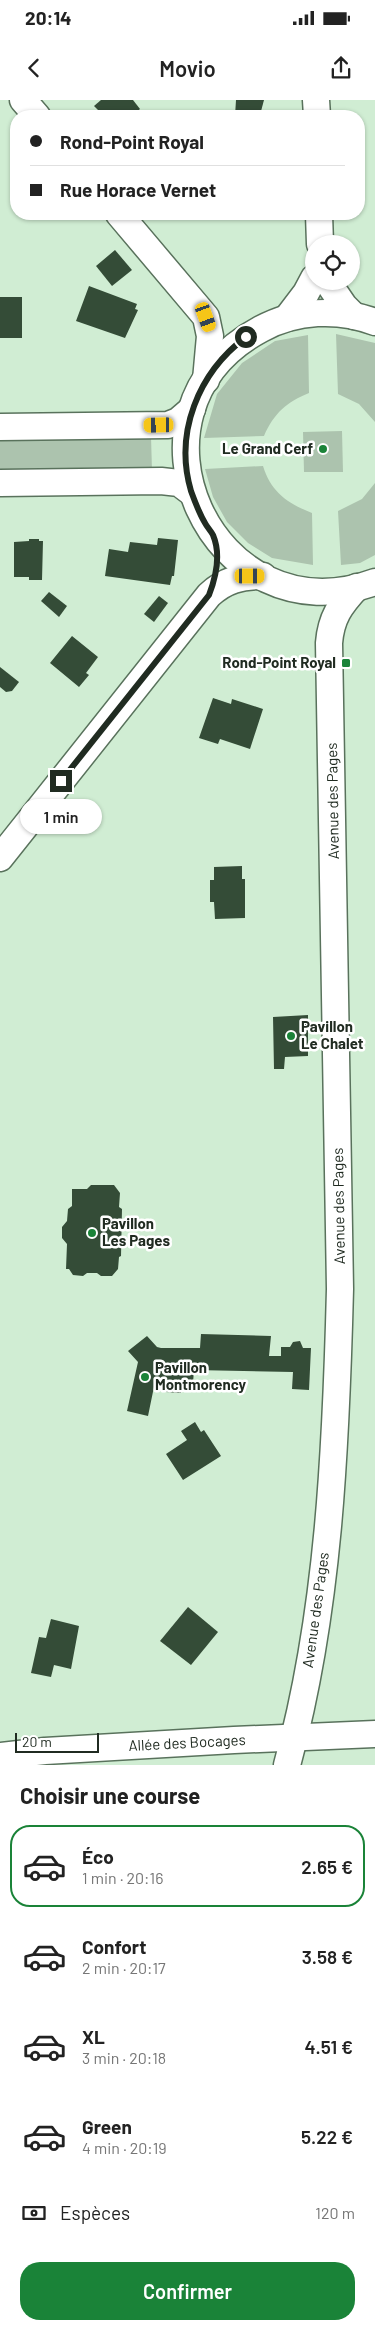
<!DOCTYPE html>
<html lang="fr">
<meta charset="utf-8">
<style>
:root{--surface:#fff;--page:#f6f6f6;--text:#222;--muted:#767676;--line:#e0e0e0;--accent:#1a8338}
body{margin:0;font-family:Barlow,sans-serif;background:var(--page);color:var(--text);height:100vh;display:flex;flex-direction:column;font-size:19px;white-space:nowrap}
*{box-sizing:border-box;margin:0}
p{font-size:16px;color:var(--muted)}
.icon{flex:none;width:28px;height:28px;fill:none;stroke:currentColor;stroke-width:2;stroke-linecap:round;stroke-linejoin:round}
.map{position:relative;height:1665px;overflow:hidden}
.sheet{display:flex;flex-direction:column;background:var(--surface);flex:1}
.sheet>*{flex:none}
.banner{position:absolute;left:10px;top:10px;width:355px;height:110px;border-radius:20px;box-shadow:0 1px 4px #0004;display:grid;align-content:center;height:110px;padding:0 20px;background:var(--surface)}
.controls{position:absolute;left:305px;top:135px;display:grid;gap:10px}
.controls a{display:grid;place-items:center;width:55px;height:55px;border-radius:50%;background:var(--surface);box-shadow:0 1px 4px #0004;font-size:25px}
.scale{position:absolute;left:15px;bottom:12px;width:84px;box-sizing:border-box;padding-left:5px;border:2px solid #202b21;border-top:0;font-size:14px;line-height:18px;white-space:nowrap;color:#202b21;-webkit-text-stroke:4px #fff;paint-order:stroke}
.end{position:absolute;width:22px;height:22px;margin:-11px;border:6px solid #202b21;background:#fff;box-shadow:0 0 0 2px #fff}
.from{border-radius:50%}
.bubble{position:absolute;height:35px;border-radius:18px;background:var(--surface);box-shadow:0 1px 4px #0004;font-size:16px;font-weight:600;line-height:35px;text-align:center}
.car{position:absolute;width:15px;height:30px;margin:-15px -8px;border-radius:6px;box-shadow:0 0 4px 1px #0007;background:linear-gradient(#f5c518 24%,#345 0 40%,#f5c518 0 76%,#345 0 86%,#f5c518 0)}
.banner b{display:flex;align-items:center;gap:18px;height:48px;font-size:19px}
.banner b+b{border-top:1px solid var(--line)}
.banner i{width:12px;height:12px;background:var(--text)}
ul{padding:0;list-style:none}
li{display:flex;align-items:center;gap:15px;height:82px;margin:0 10px 8px;padding:0 10px;border:2px solid transparent;border-radius:20px}
li div{flex:1}
li b{display:block;font-size:19px}
li em{font-style:normal;font-weight:600}
li.current{border-color:var(--accent)}
li>.icon{width:45px;height:45px;stroke-width:1.5}
h2{padding:0 20px;font-size:22px;line-height:60px}
.pay{display:flex;align-items:center;gap:12px;height:55px;padding:0 20px;font-size:19px}
.pay p{margin-inline-start:auto}
.primary-button{display:flex;gap:10px;margin-top:auto;padding:10px 20px}
.primary-button a{flex:1;height:58px;border-radius:20px;background:var(--accent);color:#fff;font-size:20px;font-weight:600;line-height:58px;text-align:center}
.status{display:flex;justify-content:space-between;align-items:center;height:35px;padding:0 25px;background:var(--surface);direction:ltr}
.status svg{height:14px;fill:currentColor}
header{display:flex;justify-content:space-between;align-items:center;height:65px;padding:0 20px;background:var(--surface);font-size:22px;font-weight:600}
.map>svg:first-child{display:block}
</style>
<div class="status"><b>20:14</b><svg viewBox="0 0 49 12"><path d="M0 12V9h3v3zM5 12V6h3v6zM10 12V3h3v9zM15 12V0h3v12zM26 1h20v11H26zM47 4h2v5h-2z"/></svg></div>
<header><svg class="icon" aria-label="back" viewBox="0 0 24 24"><path d="M15 5l-7 7 7 7"/></svg>Movio<svg class="icon" aria-label="share" viewBox="0 0 24 24"><path d="M12 15V3M7 8l5-5 5 5M5 13v7h14v-7"/></svg></header>
<div class="map">
<svg width="375" height="1665" viewBox="0 0 375 1665">
<rect width="100%" height="100%" fill="#d0edd3"/>
<g fill="#acc3ae">
<path d="M 336,234 L 375,243 L 375,322 L 359,304 L 338,294 Z"/>
<path d="M 308,235 L 309,293 C 287,302 274,313 264,336 L 204,338 L 217,294 L 242,263 L 275,241 Z"/>
<path d="M 342,331 L 343,372 L 304,372 L 303,332 Z"/>
<path d="M 151,336 L 152,371 L 0,373 L 0,338 Z"/>
<path d="M 263,366 C 271,392 287,403 312,413 L 313,465 L 272,458 L 248,443 L 227,422 L 213,397 L 205,369 Z"/>
<path d="M 375,383 L 375,455 L 360,463 L 341,465 L 338,411 L 362,399 Z"/>
</g>
<g fill="#344c37">
<path d="M 101,0 L 133,0 L 140,9 L 132,16 L 104,16 L 94,6 Z"/>
<path d="M 236,0 L 264,0 L 260,15 L 235,16 Z"/>
<path d="M 207,114 L 243,114 L 228,120 L 224,114 L 210,120 Z"/>
<path d="M 115,150 L 132,170 L 112,186 L 96,166 Z"/>
<path d="M 89,186 L 137,204 L 135,209 L 138,210 L 125,238 L 76,221 Z"/>
<rect x="0" y="197" width="22" height="41"/>
<path d="M 158,438 L 178,440 L 174,476 L 172,476 L 170,485 L 105,476 L 109,449 L 128,452 L 130,442 L 157,445 Z"/>
<path d="M 29,439 L 39,439 L 39,441 L 43,441 L 42,480 L 29,480 L 29,477 L 14,477 L 14,442 L 29,441 Z"/>
<path d="M 49,492 L 67,506 L 59,517 L 41,501 Z"/>
<path d="M 159,496 L 168,503 L 154,522 L 144,514 Z"/>
<path d="M 72,536 L 98,557 L 86,573 L 89,575 L 79,587 L 50,563 Z"/>
<path d="M 0,567 L 19,582 L 12,591 L 6,592 L 0,587 Z"/>
<path d="M 213,598 L 231,604 L 232,599 L 263,609 L 250,649 L 220,639 L 218,644 L 199,638 Z"/>
<path d="M 242,766 L 242,779 L 245,779 L 245,818 L 215,819 L 214,802 L 210,802 L 210,780 L 214,780 L 214,767 Z"/>
<path d="M 308,915 L 308,956 L 285,957 L 284,969 L 274,969 L 273,917 Z"/>
<path d="M 91,1085 L 114,1085 L 120,1093 L 119,1107 L 122,1109 L 121,1156 L 119,1157 L 118,1169 L 112,1176 L 101,1176 L 97,1173 L 87,1173 L 83,1176 L 73,1175 L 69,1169 L 66,1169 L 67,1144 L 62,1138 L 62,1127 L 67,1121 L 68,1109 L 72,1106 L 72,1089 L 87,1089 Z"/>
<path d="M 201,1234 L 271,1236 L 269,1256 L 281,1256 L 281,1247 L 290,1247 L 293,1242 L 300,1241 L 303,1248 L 311,1248 L 309,1290 L 292,1289 L 293,1272 L 194,1270 L 193,1283 L 182,1283 L 181,1293 L 166,1292 L 166,1283 L 155,1282 L 148,1316 L 127,1311 L 138,1262 L 128,1251 L 147,1236 L 157,1247 L 161,1248 L 200,1248 Z"/>
<path d="M 195,1322 L 201,1332 L 204,1330 L 221,1356 L 183,1380 L 166,1354 L 187,1340 L 181,1331 Z"/>
<path d="M 188,1507 L 218,1532 L 191,1565 L 160,1541 Z"/>
<path d="M 51,1519 L 79,1526 L 71,1569 L 54,1565 L 51,1577 L 31,1573 L 39,1537 L 46,1538 Z"/>
</g>
<g fill="none" stroke-linecap="round" stroke-linejoin="round">
<g stroke="#59725c" stroke-width="29">
<g id="street">
<path d="M 23,0 L 37,16"/>
<path d="M 316,0 L 317,16"/>
<path d="M 119,114 L 206,217 L 210,236 L 206,280"/>
<path d="M 319,114 L 320,144"/>
<path d="M 327,181 L 344,206 L 354,216"/>
<path d="M 287,218 L 306,193 L 314,178"/>
<path d="M 375,222 C 338,208 296,210 261,229 C 107,311 212,542 375,482"/>
<path d="M 0,327 L 168,325 L 178,321 L 192,309"/>
<path d="M 0,383 L 161,381 L 179,383 L 191,392"/>
<path d="M 0,758 L 209,495 C 225,480 241,476 263,476"/>
<path d="M 0,1656 L 45,1651 L 234,1640 L 375,1634"/>
<path d="M 287,1665 C 329,1512 336,1347 340,1189 L 329,543 C 331,518 340,505 357,487"/>
</g>
</g>
<use href="#street" stroke="#fff" stroke-width="26"/>
</g>
<g fill="none" stroke-linecap="round" stroke-linejoin="round">
<path stroke="#202b21" stroke-width="6" d="M 61,681 L 209,495 C 216,477 221,454 213,435 C 211,431 207,427 205,423 C 199,413 195,402 191,391 C 174,333 198,273 246,237"/>
</g>
<g fill="#1a8338" stroke="#fff" stroke-width="2">
<circle cx="323" cy="349" r="5"/>
<rect x="341" y="558" width="10" height="10" rx="2.5"/>
<circle cx="291" cy="936" r="5"/>
<circle cx="92" cy="1133" r="5"/>
<circle cx="145" cy="1277" r="5"/>
</g>
<g text-anchor="middle" stroke-width="5" stroke-linejoin="round" paint-order="stroke">
<g font-size="15" font-weight="bold" fill="#202b21" stroke="#fff" text-anchor="start">
<text x="313" y="354" text-anchor="end">Le Grand Cerf</text>
<text x="336" y="568" text-anchor="end">Rond-Point Royal</text>
<text x="301" y="932">Pavillon<tspan x="301" dy="17">Le Chalet</tspan></text>
<text x="102" y="1129">Pavillon<tspan x="102" dy="17">Les Pages</tspan></text>
<text x="155" y="1273">Pavillon<tspan x="155" dy="17">Montmorency</tspan></text>
</g>
<g font-size="15" fill="#202b21" stroke="#fff">
<text transform="translate(333 701) rotate(-91)" y="5">Avenue des Pages</text>
<text transform="translate(339 1106) rotate(-91)" y="5">Avenue des Pages</text>
<text transform="translate(316 1510) rotate(-82)" y="5">Avenue des Pages</text>
<text transform="translate(187 1643) rotate(-3)" y="5">Allée des Bocages</text>
</g>
</g>
</svg>
<div class="controls">
<a><svg class="icon" aria-label="locate" viewBox="0 0 24 24"><circle cx="12" cy="12" r="6"/><path d="M12 2v4M12 18v4M2 12h4M18 12h4"/></svg></a>
</div>
<div class="scale">20 m</div>
<i class="end from" style="left:246px;top:237px"></i>
<i class="end" style="left:61px;top:681px"></i>
<div class="bubble" style="left:20px;top:699px;width:82px">1 min</div>
<i class="car" style="left:206px;top:217px;rotate:160deg"></i>
<i class="car" style="left:159px;top:325px;rotate:269deg"></i>
<i class="car" style="left:250px;top:476px;rotate:90deg"></i>
<div class="banner">
<b><i class="from"></i>Rond-Point Royal</b>
<b><i></i>Rue Horace Vernet</b>
</div>
</div>
<section class="sheet">
<h2>Choisir une course</h2>
<ul>
<li class="current"><svg class="icon" aria-label="car" viewBox="0 0 24 24"><path d="M5 17H2v-5l4-1 3-4h7l3 4 3 1v5h-3M9 17h6M6 11h13"/><circle cx="7" cy="17" r="2"/><circle cx="17" cy="17" r="2"/></svg><div><b>Éco</b><p>1 min · 20:16</p></div><em>2.65 €</em></li>
<li><svg class="icon" aria-label="car" viewBox="0 0 24 24"><path d="M5 17H2v-5l4-1 3-4h7l3 4 3 1v5h-3M9 17h6M6 11h13"/><circle cx="7" cy="17" r="2"/><circle cx="17" cy="17" r="2"/></svg><div><b>Confort</b><p>2 min · 20:17</p></div><em>3.58 €</em></li>
<li><svg class="icon" aria-label="car" viewBox="0 0 24 24"><path d="M5 17H2v-5l4-1 3-4h7l3 4 3 1v5h-3M9 17h6M6 11h13"/><circle cx="7" cy="17" r="2"/><circle cx="17" cy="17" r="2"/></svg><div><b>XL</b><p>3 min · 20:18</p></div><em>4.51 €</em></li>
<li><svg class="icon" aria-label="car" viewBox="0 0 24 24"><path d="M5 17H2v-5l4-1 3-4h7l3 4 3 1v5h-3M9 17h6M6 11h13"/><circle cx="7" cy="17" r="2"/><circle cx="17" cy="17" r="2"/></svg><div><b>Green</b><p>4 min · 20:19</p></div><em>5.22 €</em></li>
</ul>
<div class="pay"><svg class="icon" aria-label="cash" viewBox="0 0 24 24"><path d="M3 7h18v10H3z"/><circle cx="12" cy="12" r="2"/></svg>Espèces<p>120 m</p></div>
<div class="primary-button"><a>Confirmer</a></div>
</section>
